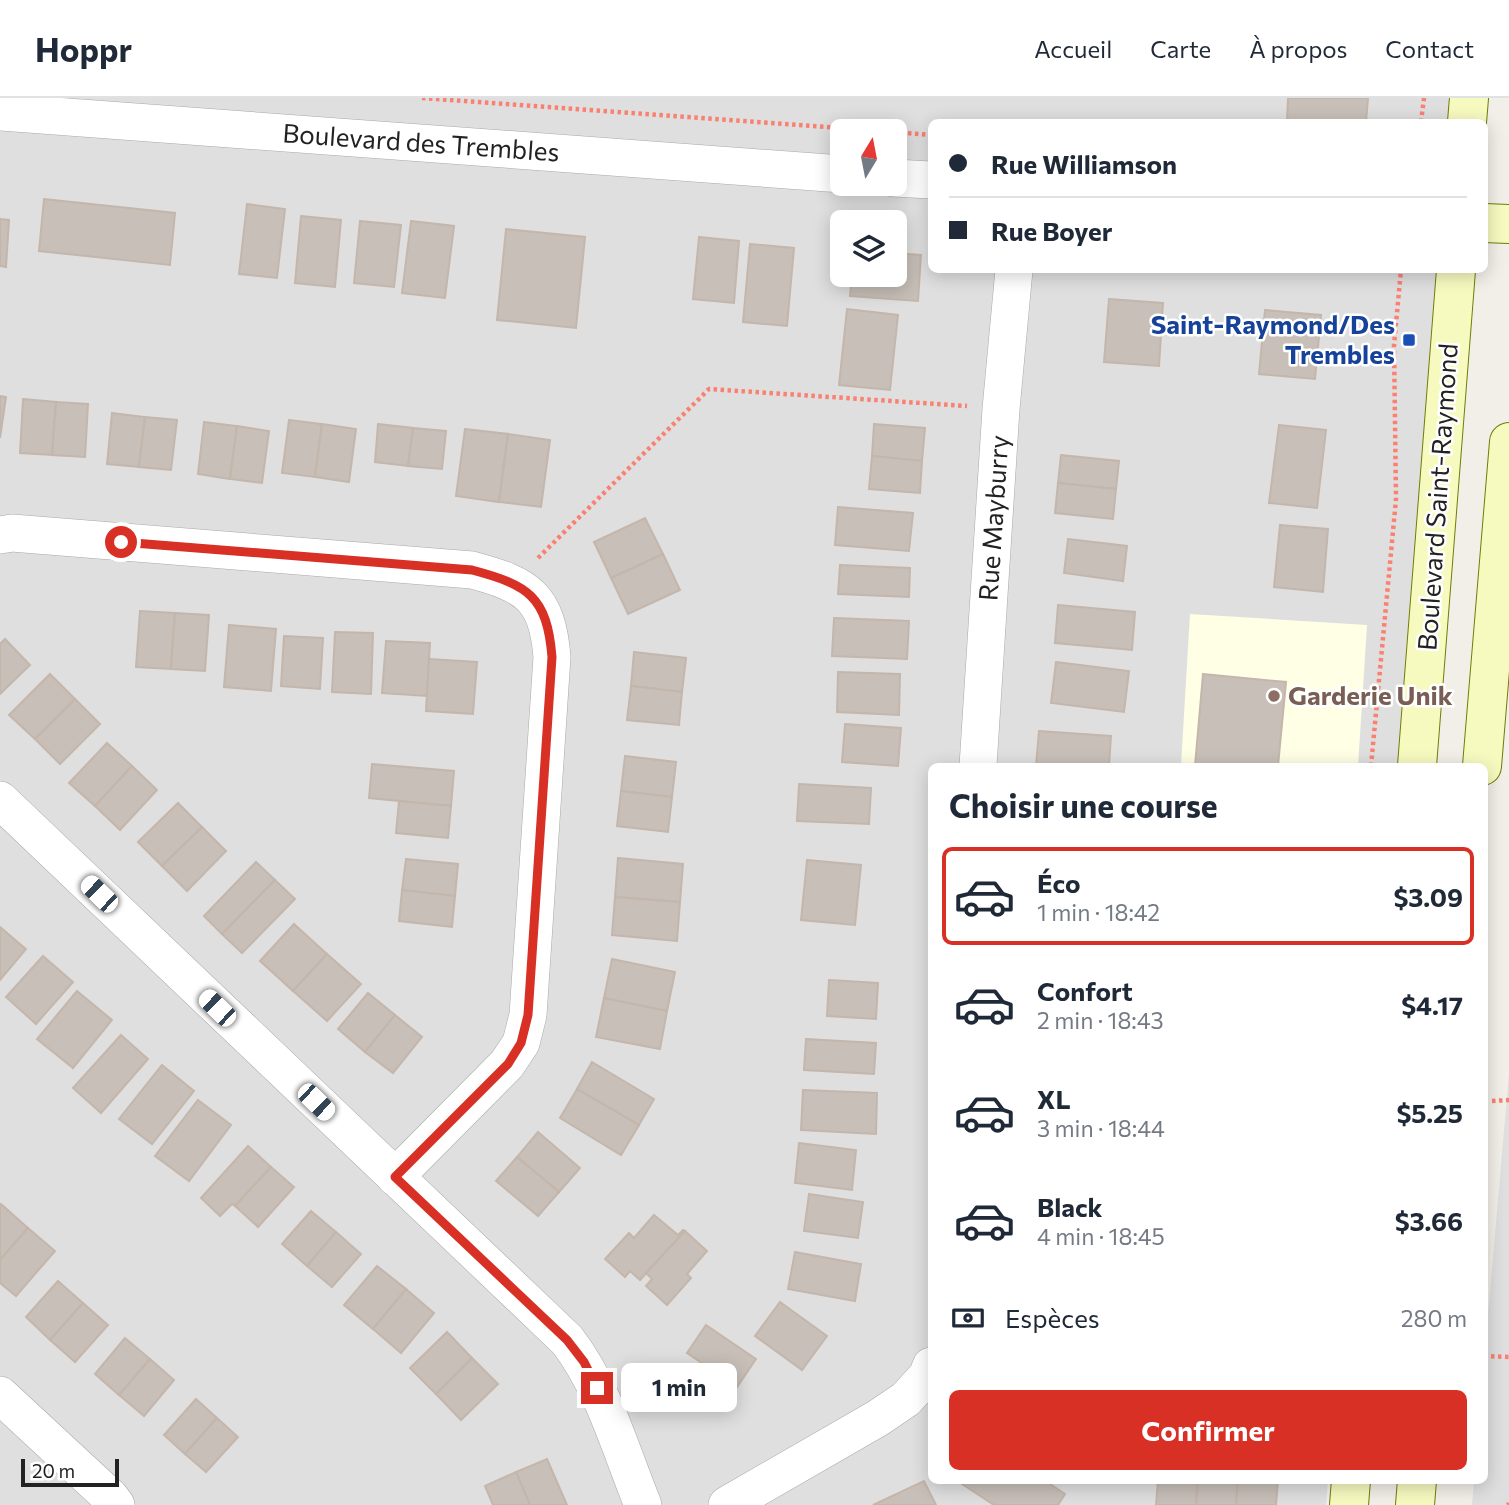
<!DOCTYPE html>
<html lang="fr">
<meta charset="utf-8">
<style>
:root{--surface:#fff;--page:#f2f2f3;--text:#1f2937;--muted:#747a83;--line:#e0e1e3;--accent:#d93025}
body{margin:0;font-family:Commissioner,sans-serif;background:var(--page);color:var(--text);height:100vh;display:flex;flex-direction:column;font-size:26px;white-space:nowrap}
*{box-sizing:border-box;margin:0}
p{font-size:23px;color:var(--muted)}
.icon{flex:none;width:38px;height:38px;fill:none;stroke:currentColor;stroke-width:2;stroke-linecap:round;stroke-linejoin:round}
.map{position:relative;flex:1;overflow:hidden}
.side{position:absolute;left:928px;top:665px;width:560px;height:721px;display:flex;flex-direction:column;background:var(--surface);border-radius:10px;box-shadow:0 4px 18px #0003}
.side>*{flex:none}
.hud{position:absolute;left:928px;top:21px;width:560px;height:154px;border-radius:10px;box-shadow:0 4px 18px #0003;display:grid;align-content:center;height:154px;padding:0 21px;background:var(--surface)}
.needle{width:46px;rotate:10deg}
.fabs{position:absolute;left:830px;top:21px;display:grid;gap:14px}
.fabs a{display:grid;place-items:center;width:77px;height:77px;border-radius:10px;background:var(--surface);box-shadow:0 4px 18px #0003;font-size:35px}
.scale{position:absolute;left:21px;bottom:18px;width:98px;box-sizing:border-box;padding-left:7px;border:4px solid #222;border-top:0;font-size:19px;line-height:24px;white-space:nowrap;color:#222;-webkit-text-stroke:5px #fff;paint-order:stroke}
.end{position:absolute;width:32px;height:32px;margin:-16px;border:9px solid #d93025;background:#fff;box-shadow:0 0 0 4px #fff}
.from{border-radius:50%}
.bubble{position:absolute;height:49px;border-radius:10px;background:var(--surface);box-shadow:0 4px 18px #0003;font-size:23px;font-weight:700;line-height:49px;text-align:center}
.car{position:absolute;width:21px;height:42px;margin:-21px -10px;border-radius:9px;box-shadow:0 0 5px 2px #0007;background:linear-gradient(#fff 24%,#345 0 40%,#fff 0 76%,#345 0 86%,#fff 0)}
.hud b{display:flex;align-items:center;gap:24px;height:66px;font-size:26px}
.hud b+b{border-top:2px solid var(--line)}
.hud i{width:18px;height:18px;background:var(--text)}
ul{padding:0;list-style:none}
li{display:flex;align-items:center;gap:21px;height:98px;margin:0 14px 10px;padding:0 7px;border:4px solid transparent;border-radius:10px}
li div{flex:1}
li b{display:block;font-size:26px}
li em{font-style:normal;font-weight:700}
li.selected{border-color:var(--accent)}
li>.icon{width:63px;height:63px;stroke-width:1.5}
h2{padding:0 21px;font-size:32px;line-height:84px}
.pay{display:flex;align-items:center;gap:18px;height:77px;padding:0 21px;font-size:26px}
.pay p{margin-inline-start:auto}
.action{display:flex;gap:14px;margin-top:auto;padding:14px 21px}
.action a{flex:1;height:80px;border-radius:10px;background:var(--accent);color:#fff;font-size:28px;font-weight:700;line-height:80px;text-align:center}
header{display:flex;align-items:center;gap:42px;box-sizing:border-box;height:98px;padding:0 35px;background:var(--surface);border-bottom:2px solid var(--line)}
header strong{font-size:33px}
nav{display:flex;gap:38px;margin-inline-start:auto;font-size:24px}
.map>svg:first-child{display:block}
</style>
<header>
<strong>Hoppr</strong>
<nav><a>Accueil</a><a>Carte</a><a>À propos</a><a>Contact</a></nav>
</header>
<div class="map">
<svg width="1509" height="1407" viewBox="0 0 1509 1407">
<rect width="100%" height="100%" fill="#f2efe9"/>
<g fill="#e0dfdf" fill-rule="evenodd">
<path d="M 0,0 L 1466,0 L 1464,24 L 931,24 L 931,172 L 1449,172 L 1400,668 L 931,668 L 931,1382 L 1328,1383 L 1326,1407 L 0,1407 ZM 842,33 L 894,33 L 894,86 L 842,86 ZM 842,124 L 894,124 L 894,177 L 842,177 Z"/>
<path d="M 1509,975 L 1509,1407 L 1472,1407 L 1474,1383 L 1484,1382 L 1484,1263 Z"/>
</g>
<path fill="#ffffe5" d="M 1190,516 L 1367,527 L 1358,668 L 1181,668 Z"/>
<g fill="#c7bfb8" stroke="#c4b6ab" stroke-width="2">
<path d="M 1288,0 L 1368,0 L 1366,24 L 1287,24 Z"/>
<path d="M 44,101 L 175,115 L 170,167 L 39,153 Z"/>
<path d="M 247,106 L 285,111 L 277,180 L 239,176 Z"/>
<path d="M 301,118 L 341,122 L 335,189 L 295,185 Z"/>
<path d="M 0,121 L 9,122 L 6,169 L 0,168 Z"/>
<path d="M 360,123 L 401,127 L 394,189 L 354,185 Z"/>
<path d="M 411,123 L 454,128 L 445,200 L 402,195 Z"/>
<path d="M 506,131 L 585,139 L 576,230 L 497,222 Z"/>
<path d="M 699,139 L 739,143 L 734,205 L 693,201 Z"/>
<path d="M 750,146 L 794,150 L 787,228 L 743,224 Z"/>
<path d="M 894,155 L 921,157 L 918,203 L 850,198 L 852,177 L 894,177 Z"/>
<path d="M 1109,201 L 1163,205 L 1159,268 L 1104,264 Z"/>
<path d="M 847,211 L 898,217 L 890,292 L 839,287 Z"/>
<path d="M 1265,212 L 1321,217 L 1315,281 L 1259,276 Z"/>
<path d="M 0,298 L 6,299 L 0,340 Z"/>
<path d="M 23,301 L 56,304 L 52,357 L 20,355 Z"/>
<path d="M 56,304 L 88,306 L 85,359 L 52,357 Z"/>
<path d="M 112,315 L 145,319 L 139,369 L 107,366 Z"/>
<path d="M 145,319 L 177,322 L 171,372 L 139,369 Z"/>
<path d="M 289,322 L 322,326 L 315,379 L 282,375 Z"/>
<path d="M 204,324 L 237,328 L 230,381 L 198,376 Z"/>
<path d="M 322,326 L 356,331 L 349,384 L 315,379 Z"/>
<path d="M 378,326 L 413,330 L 408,368 L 375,364 Z"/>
<path d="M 874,326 L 925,330 L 922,363 L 872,358 Z"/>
<path d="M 1279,327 L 1326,332 L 1317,410 L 1269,405 Z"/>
<path d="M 237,328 L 269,333 L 262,385 L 230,381 Z"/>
<path d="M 413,330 L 446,333 L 442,371 L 408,368 Z"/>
<path d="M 465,331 L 508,336 L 499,404 L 456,398 Z"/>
<path d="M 508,336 L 550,342 L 541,409 L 499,404 Z"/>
<path d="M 1061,357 L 1119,363 L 1116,391 L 1058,385 Z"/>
<path d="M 872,358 L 922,363 L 920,395 L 869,391 Z"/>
<path d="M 1058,385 L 1116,391 L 1113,421 L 1055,415 Z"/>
<path d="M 838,409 L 913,415 L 909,453 L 835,447 Z"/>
<path d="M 645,420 L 663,456 L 611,480 L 594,444 Z"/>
<path d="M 1280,427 L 1328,431 L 1323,494 L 1274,489 Z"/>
<path d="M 1068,441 L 1127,448 L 1123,483 L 1064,475 Z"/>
<path d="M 663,456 L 680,492 L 628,516 L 611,480 Z"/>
<path d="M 840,467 L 910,470 L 909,499 L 838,496 Z"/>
<path d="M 1058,507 L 1135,514 L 1132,552 L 1055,545 Z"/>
<path d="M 140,513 L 175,515 L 171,571 L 136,569 Z"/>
<path d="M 175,515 L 209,517 L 205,573 L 171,571 Z"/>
<path d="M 834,520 L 909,523 L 907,561 L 832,558 Z"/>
<path d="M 229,527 L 276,531 L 271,593 L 224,589 Z"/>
<path d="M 335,534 L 373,535 L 371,596 L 332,594 Z"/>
<path d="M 284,538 L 323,540 L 320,591 L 281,588 Z"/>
<path d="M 5,541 L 30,567 L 0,596 L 0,546 Z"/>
<path d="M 386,543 L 430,545 L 427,598 L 382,595 Z"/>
<path d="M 634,554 L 686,560 L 682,594 L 631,588 Z"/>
<path d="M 429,561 L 477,564 L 473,616 L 426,613 Z"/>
<path d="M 1056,564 L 1129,573 L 1124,614 L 1051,605 Z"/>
<path d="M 838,574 L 900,576 L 899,617 L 837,614 Z"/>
<path d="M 50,576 L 75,601 L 35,641 L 9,617 Z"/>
<path d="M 1203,576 L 1286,584 L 1278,668 L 1195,668 Z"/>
<path d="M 631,588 L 682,594 L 679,627 L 627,622 Z"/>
<path d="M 75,601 L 100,626 L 60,666 L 35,641 Z"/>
<path d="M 845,626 L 901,630 L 898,668 L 842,664 Z"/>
<path d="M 1039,633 L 1111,638 L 1109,668 L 1036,667 Z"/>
<path d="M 107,645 L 132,668 L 95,708 L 69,685 Z"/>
<path d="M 625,658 L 676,664 L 672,699 L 621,693 Z"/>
<path d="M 372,666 L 454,673 L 451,708 L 369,700 Z"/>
<path d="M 132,668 L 157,692 L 120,732 L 95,708 Z"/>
<path d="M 799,686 L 871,690 L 869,726 L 797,723 Z"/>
<path d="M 621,693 L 672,699 L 668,734 L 617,728 Z"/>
<path d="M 399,703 L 451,708 L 448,740 L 396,735 Z"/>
<path d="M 178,705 L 202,729 L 162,768 L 138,744 Z"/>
<path d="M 202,729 L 226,753 L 187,793 L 162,768 Z"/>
<path d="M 618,760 L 683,766 L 680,804 L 615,799 Z"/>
<path d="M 406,761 L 458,766 L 455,798 L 402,792 Z"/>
<path d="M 807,762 L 861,767 L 855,827 L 801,822 Z"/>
<path d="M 256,764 L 275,782 L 222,836 L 204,818 Z"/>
<path d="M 275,782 L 295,801 L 242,855 L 222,836 Z"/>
<path d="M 402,792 L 455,798 L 452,829 L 399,823 Z"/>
<path d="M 615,799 L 680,804 L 677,843 L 612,837 Z"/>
<path d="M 294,826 L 327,856 L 293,893 L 260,863 Z"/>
<path d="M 0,829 L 26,851 L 0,882 Z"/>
<path d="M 327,856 L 361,886 L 327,923 L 293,893 Z"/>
<path d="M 43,858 L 73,884 L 36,926 L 6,899 Z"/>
<path d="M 612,861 L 675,874 L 667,913 L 604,900 Z"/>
<path d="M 829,882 L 878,885 L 876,921 L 827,918 Z"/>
<path d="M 77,893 L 112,922 L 73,970 L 37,941 Z"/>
<path d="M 368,895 L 395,917 L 365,954 L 338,931 Z"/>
<path d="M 604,900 L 667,913 L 660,951 L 596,939 Z"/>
<path d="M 395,917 L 422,939 L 393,975 L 365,954 Z"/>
<path d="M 121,937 L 148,961 L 101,1015 L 73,990 Z"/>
<path d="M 806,941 L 876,945 L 874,976 L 804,972 Z"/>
<path d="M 592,964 L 654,1001 L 639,1027 L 577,991 Z"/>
<path d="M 162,967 L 194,993 L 152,1046 L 119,1021 Z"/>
<path d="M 577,991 L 639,1027 L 621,1057 L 560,1020 Z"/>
<path d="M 803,992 L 877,995 L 876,1036 L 801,1032 Z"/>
<path d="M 198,1002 L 231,1027 L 189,1083 L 155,1058 Z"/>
<path d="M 538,1034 L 580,1070 L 559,1094 L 517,1059 Z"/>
<path d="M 799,1045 L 856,1052 L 852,1092 L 795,1085 Z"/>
<path d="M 248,1048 L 271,1069 L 235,1108 L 232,1106 L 220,1118 L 201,1100 Z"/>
<path d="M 517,1059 L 559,1094 L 538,1118 L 496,1083 Z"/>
<path d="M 271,1069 L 294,1089 L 258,1129 L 235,1108 Z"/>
<path d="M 809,1096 L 863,1104 L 858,1140 L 804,1133 Z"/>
<path d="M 1,1106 L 28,1130 L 0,1162 L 0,1108 Z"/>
<path d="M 311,1113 L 336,1134 L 307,1168 L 282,1146 Z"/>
<path d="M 654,1117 L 678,1137 L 683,1132 L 685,1133 L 640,1182 L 630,1173 L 625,1179 L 605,1161 L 629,1135 L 634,1140 Z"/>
<path d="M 28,1130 L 55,1153 L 16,1198 L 0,1185 L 0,1162 Z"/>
<path d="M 685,1133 L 707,1153 L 687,1176 L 691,1180 L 667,1207 L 646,1188 L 652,1181 L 646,1175 Z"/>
<path d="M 336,1134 L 361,1156 L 332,1189 L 307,1168 Z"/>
<path d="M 795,1154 L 861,1166 L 855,1203 L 788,1191 Z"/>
<path d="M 377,1168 L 406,1191 L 373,1231 L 344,1207 Z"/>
<path d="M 58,1183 L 83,1205 L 50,1242 L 26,1219 Z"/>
<path d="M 406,1191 L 434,1215 L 401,1255 L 373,1231 Z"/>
<path d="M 780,1204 L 827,1238 L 802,1272 L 755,1238 Z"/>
<path d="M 83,1205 L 108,1227 L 75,1264 L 50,1242 Z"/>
<path d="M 706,1227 L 756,1261 L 737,1289 L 687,1255 Z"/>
<path d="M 447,1234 L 472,1260 L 436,1296 L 410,1270 Z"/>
<path d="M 125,1240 L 150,1261 L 119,1297 L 95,1276 Z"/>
<path d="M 472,1260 L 498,1286 L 461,1322 L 436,1296 Z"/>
<path d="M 150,1261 L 174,1282 L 144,1318 L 119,1297 Z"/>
<path d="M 196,1301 L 217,1320 L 185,1356 L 164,1337 Z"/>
<path d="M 217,1320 L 238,1339 L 206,1374 L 185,1356 Z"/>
<path d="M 547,1361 L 567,1407 L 530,1407 L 516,1374 Z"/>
<path d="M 516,1374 L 530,1407 L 493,1407 L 485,1388 Z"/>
<path d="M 964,1382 L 1044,1382 L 1065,1396 L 1058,1407 L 994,1407 L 962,1386 Z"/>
<path d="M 1158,1382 L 1198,1382 L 1196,1407 L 1156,1407 Z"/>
<path d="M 1198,1382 L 1238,1382 L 1236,1407 L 1196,1407 Z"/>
<path d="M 1238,1382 L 1278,1382 L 1276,1407 L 1236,1407 Z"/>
<path d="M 924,1383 L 936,1407 L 873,1407 Z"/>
</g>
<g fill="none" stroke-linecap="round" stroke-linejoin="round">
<g stroke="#a9a9a9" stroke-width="38">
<g id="minor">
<path d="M 0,14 L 842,76"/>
<path d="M 894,80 L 931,82"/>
<path d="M 0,437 L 12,435 L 472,472 C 528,487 547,499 552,559 L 528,917 L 521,945 L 507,966 L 395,1079"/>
<path d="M 978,668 L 1001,311 L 1014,172"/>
<path d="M 0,702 L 567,1242 C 604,1290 620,1351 643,1407"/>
<path d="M 0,1297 L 110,1399 L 116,1407"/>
<path d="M 727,1407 L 878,1320 L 906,1301 L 927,1278 L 931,1268"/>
</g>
</g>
<g stroke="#707d05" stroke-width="40">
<g id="secondary">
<path d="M 1467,24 L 1469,0"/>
<path d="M 1484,125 L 1509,126"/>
<path d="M 1417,668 L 1456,172"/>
<path d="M 1482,668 L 1509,344"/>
<path d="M 1349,1407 L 1351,1382"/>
<path d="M 1415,1407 L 1417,1382"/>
</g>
</g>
<g stroke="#fa8072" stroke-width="4.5" stroke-dasharray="3.5 3.5" stroke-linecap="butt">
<path d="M 422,0 L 881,33"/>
<path d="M 1421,24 L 1424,0"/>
<path d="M 894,34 L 931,37"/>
<path d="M 538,460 L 709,291 L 967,308"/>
<path d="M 1371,668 L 1396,401 L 1394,247 L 1401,172"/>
<path d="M 1492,1003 L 1509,1002"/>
<path d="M 1484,1258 L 1509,1259"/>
<path d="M 1508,1407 L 1509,1405"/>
</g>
<use href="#minor" stroke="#fff" stroke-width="37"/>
<use href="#secondary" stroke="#f7fabf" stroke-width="38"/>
</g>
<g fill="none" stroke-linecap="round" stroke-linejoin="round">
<path stroke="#d93025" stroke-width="9" d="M 121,444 L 472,472 C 528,487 547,498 552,559 L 528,917 L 521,945 L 508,966 L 395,1079 L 567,1242 L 584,1264 L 597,1290"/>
</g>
<rect fill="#1a4fb4" stroke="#fff" stroke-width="2.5" x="1402" y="235" width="14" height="14" rx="3.5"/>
<circle fill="#8d6e63" stroke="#fff" stroke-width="2.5" cx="1274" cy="598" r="7"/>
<g text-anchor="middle" stroke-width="5" stroke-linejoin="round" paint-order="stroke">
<g font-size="26" fill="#222" stroke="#fff">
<text transform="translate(421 45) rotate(4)" y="9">Boulevard des Trembles</text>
<text transform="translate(1438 399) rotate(-86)" y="9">Boulevard Saint-Raymond</text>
<text transform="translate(994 420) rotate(-86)" y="9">Rue Mayburry</text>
</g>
<g font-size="26" font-weight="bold" fill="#164399" stroke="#fff" text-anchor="end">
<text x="1395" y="236">Saint-Raymond/Des<tspan x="1395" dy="30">Trembles</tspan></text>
</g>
<g font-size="26" font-weight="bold" fill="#785e54" stroke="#fff" text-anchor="start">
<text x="1288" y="607">Garderie Unik</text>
</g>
</g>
</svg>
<div class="fabs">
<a><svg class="needle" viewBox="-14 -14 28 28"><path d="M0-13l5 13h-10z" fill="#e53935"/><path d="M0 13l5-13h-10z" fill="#747a83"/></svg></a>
<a><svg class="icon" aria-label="layers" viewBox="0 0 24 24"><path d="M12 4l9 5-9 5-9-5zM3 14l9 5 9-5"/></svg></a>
</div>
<div class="scale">20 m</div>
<i class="end from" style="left:121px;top:444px"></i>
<i class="end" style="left:597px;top:1290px"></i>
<div class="bubble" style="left:621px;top:1265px;width:116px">1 min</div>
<i class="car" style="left:99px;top:796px;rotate:314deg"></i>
<i class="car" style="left:217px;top:910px;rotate:314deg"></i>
<i class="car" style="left:316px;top:1004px;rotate:134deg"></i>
<div class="hud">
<b><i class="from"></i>Rue Williamson</b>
<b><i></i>Rue Boyer</b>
</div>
<section class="side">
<h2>Choisir une course</h2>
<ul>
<li class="selected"><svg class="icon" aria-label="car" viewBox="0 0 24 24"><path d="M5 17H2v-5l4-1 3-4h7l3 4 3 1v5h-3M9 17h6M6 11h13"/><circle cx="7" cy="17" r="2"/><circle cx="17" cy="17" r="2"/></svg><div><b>Éco</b><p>1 min · 18:42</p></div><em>$3.09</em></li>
<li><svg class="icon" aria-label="car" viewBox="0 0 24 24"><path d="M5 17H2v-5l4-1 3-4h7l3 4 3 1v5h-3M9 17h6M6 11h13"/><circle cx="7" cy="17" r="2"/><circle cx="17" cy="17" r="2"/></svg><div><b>Confort</b><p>2 min · 18:43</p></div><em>$4.17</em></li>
<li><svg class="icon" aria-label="car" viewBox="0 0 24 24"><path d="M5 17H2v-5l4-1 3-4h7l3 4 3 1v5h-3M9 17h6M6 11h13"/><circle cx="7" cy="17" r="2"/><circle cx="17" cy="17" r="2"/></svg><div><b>XL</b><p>3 min · 18:44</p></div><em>$5.25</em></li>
<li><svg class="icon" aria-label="car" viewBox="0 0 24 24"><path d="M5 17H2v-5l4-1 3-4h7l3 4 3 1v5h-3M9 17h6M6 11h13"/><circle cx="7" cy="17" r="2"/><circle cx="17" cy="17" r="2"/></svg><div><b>Black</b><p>4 min · 18:45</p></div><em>$3.66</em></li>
</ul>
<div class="pay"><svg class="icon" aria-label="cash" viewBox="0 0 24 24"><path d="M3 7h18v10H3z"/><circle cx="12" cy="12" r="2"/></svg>Espèces<p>280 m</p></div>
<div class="action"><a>Confirmer</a></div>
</section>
</div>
